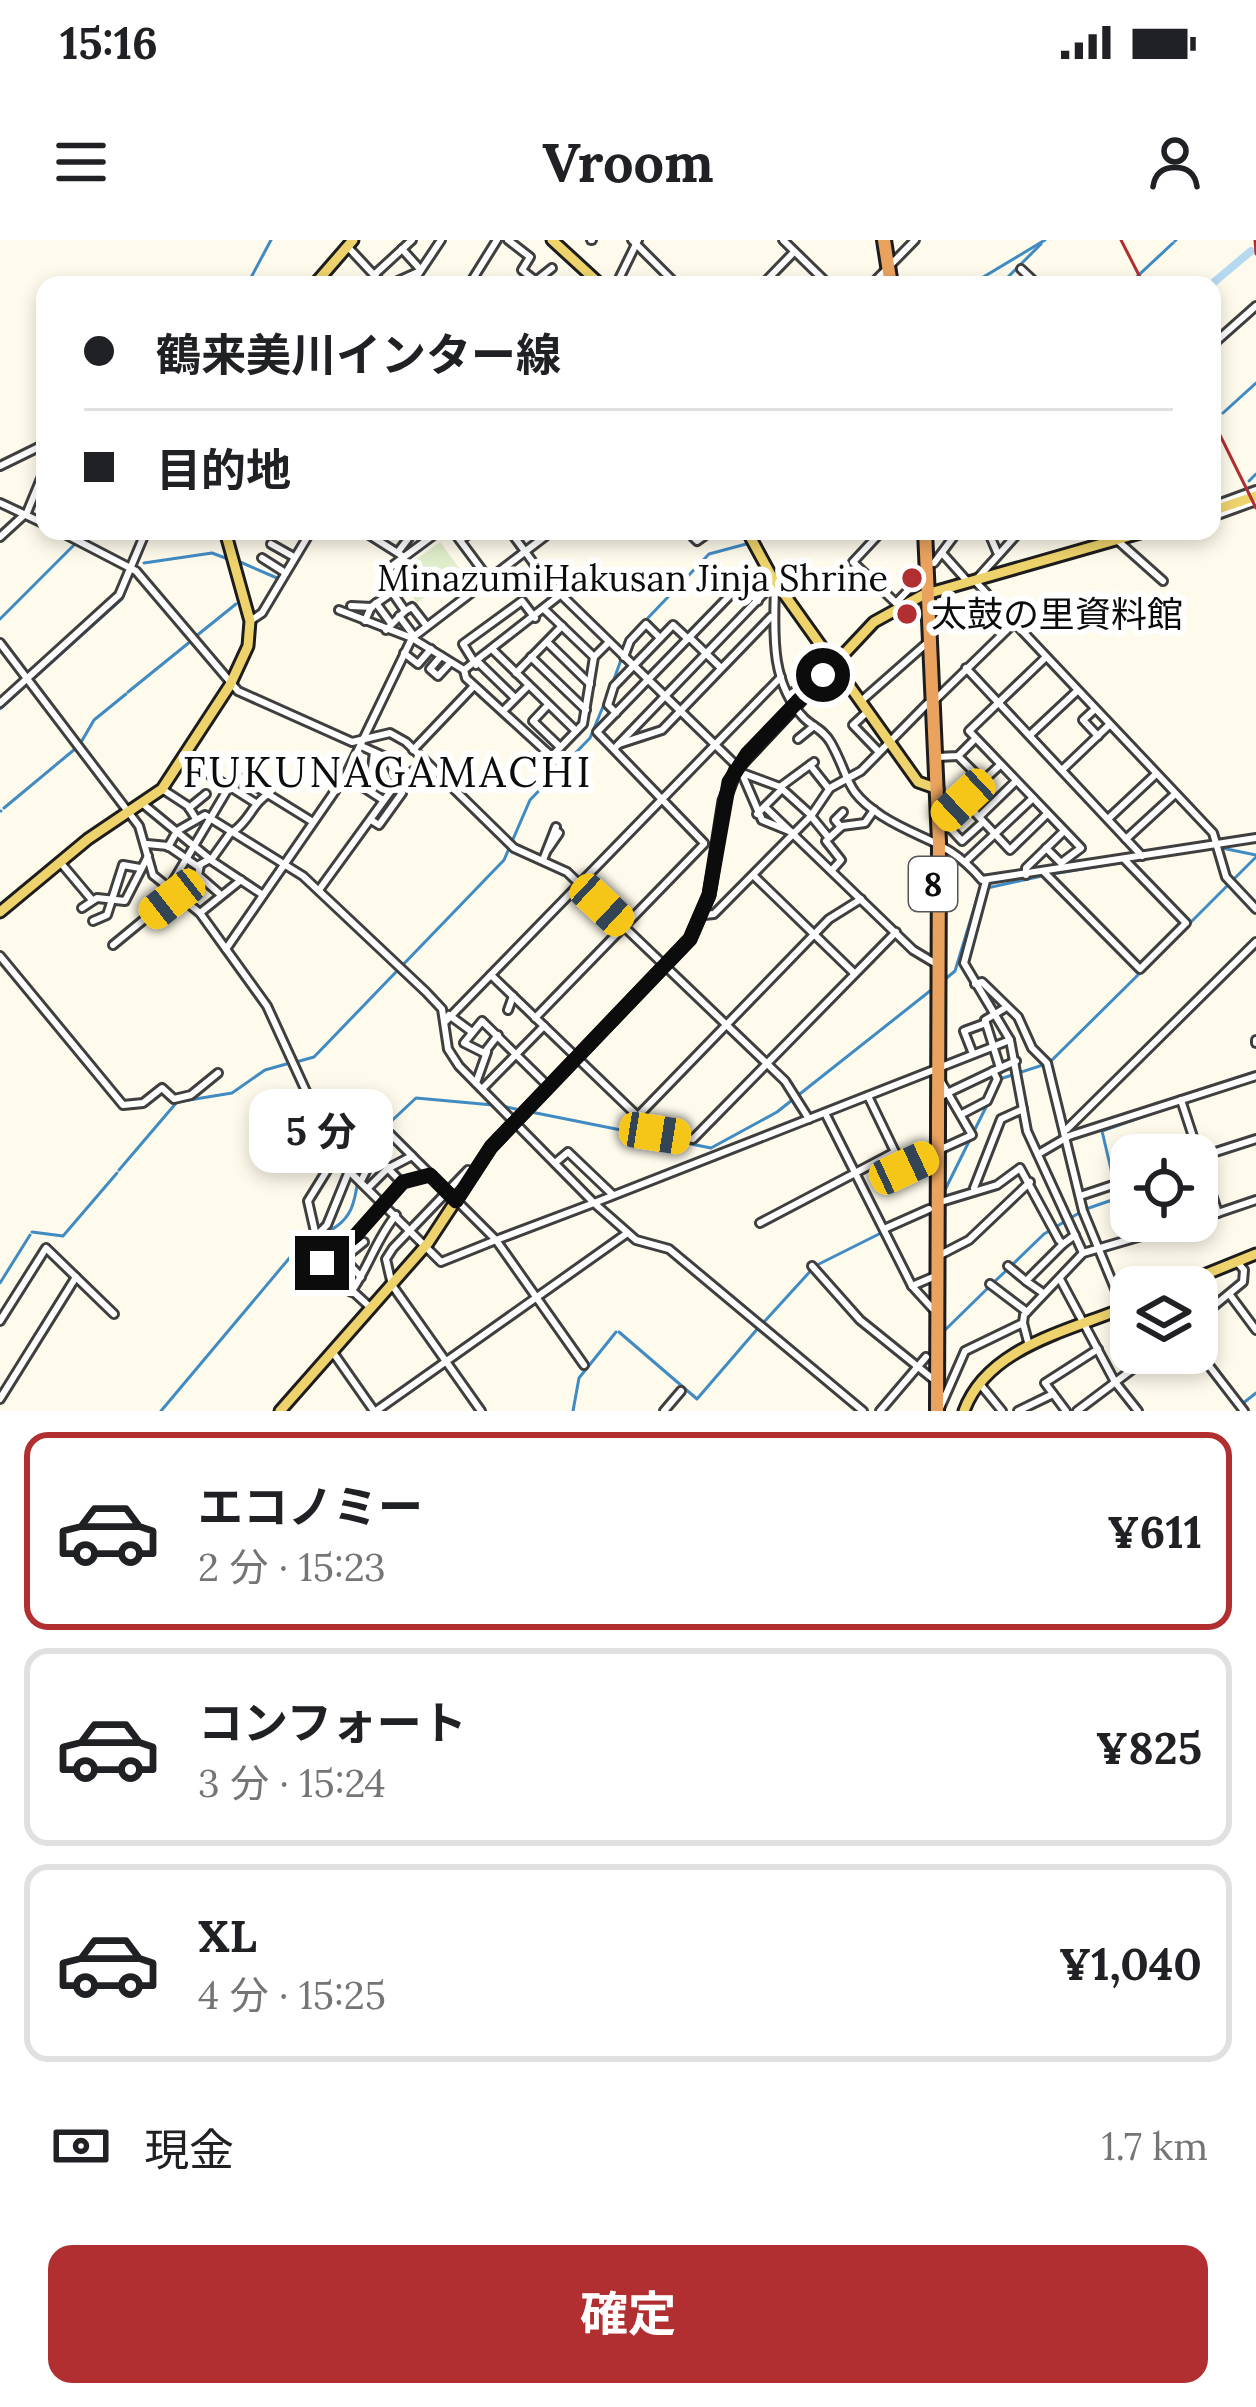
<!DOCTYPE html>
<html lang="ja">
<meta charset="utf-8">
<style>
:root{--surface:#fff;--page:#f6f6f6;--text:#202124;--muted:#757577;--line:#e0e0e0;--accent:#b12f30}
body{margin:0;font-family:Lora,"Noto Sans JP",serif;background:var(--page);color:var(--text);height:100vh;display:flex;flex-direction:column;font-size:45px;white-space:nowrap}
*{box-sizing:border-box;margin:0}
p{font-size:39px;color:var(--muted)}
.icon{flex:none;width:66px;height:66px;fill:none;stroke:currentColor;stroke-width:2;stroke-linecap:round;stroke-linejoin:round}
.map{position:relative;height:1171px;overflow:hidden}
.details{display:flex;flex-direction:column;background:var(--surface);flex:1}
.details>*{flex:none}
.hud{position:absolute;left:36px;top:36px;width:1185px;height:264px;border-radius:24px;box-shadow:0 6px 18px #0003;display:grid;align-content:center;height:264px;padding:0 48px;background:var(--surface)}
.buttons{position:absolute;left:1110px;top:894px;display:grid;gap:24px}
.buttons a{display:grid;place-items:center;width:108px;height:108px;border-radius:24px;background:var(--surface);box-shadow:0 6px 18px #0003;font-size:60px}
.end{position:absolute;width:54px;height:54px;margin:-27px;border:15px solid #0c0c0c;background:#fff;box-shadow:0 0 0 6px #fff}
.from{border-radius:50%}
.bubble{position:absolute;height:84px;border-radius:24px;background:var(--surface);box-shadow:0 6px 18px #0003;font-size:39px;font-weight:700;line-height:84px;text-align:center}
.car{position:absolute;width:36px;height:72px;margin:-36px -18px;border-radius:15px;box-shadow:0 0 9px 3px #0007;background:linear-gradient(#f5c518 24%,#345 0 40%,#f5c518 0 76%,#345 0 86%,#f5c518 0)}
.hud b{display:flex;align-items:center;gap:42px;height:114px;font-size:45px}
.hud b+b{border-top:3px solid var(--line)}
.hud i{width:30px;height:30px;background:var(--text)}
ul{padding:21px 0 0;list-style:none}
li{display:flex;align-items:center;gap:36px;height:198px;margin:0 24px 18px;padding:0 24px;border:6px solid var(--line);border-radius:24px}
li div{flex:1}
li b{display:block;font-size:45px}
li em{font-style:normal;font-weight:700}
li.on{border-color:var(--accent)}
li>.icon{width:108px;height:108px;stroke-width:1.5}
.pay{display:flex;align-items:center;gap:30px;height:132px;padding:0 48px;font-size:45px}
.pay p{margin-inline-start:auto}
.cta{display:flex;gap:24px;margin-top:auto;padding:24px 48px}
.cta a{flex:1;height:138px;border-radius:24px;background:var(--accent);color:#fff;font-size:48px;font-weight:700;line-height:138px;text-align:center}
.status{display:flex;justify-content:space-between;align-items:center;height:84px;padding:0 60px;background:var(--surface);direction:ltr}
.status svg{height:33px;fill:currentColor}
header{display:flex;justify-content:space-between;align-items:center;height:156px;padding:0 48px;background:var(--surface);font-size:54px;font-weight:700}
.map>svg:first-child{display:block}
</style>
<div class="status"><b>15:16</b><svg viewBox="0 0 49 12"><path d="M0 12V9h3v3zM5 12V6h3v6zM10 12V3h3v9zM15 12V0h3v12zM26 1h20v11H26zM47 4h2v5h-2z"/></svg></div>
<header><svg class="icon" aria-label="menu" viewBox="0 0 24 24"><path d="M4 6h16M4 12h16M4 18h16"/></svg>Vroom<svg class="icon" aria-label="person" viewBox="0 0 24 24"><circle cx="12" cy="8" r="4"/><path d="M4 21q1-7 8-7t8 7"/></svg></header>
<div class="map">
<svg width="1256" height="1171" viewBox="0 0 1256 1171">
<rect width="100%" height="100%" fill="#fefbec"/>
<path fill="#e0edca" d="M 440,302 L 460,329 L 417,363 L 397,333 Z"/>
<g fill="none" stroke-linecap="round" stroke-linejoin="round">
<g stroke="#418bc3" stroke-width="3">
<path d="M 1175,1 L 1176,0"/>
<path d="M 247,45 L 271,0"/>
<path d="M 970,45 L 1045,0"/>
<path d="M 1000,45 L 1041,4"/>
<path d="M 1128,45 L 1173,3"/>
<path d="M 1223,173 L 1256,143"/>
<path d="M 1249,241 L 1256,234"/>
<path d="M 757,300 L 766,291"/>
<path d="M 240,322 L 277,338"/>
<path d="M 144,323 L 212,313 L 228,319"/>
<path d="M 0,379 L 75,304"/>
<path d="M 646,380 L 709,314 L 750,303"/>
<path d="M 195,397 L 236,364"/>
<path d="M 613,442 L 622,417"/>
<path d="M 128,452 L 191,401"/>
<path d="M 0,469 L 122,359 L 150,291"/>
<path d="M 80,504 L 94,480 L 126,454"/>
<path d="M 4,568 L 75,509"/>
<path d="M 0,571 L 1,571"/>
<path d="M 1217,607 L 1256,615"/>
<path d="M 1052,634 L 1167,615"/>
<path d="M 987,648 L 1042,636"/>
<path d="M 1186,687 L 1256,617"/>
<path d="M 943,741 L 955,731 L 979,652"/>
<path d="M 296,822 L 314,817 L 504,620 L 530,560 L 590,498 L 607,457"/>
<path d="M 1000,839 L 1049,823 L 1141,732"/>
<path d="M 502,866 L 520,870"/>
<path d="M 531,872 L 711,908 L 777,872 L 935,747"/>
<path d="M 383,889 L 416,858 L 493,865"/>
<path d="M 119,930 L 177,862 L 232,853 L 265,830 L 290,823"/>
<path d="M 1114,942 L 1102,891 L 1173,866"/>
<path d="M 944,952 L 988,863"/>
<path d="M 1086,969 L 1115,959 L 1116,946"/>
<path d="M 32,992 L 63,996 L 117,933"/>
<path d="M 1012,1025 L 1044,994 L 1079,973"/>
<path d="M 994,1042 L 1008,1029"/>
<path d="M 0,1043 L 30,995"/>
<path d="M 764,1082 L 815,1026 L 883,992"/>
<path d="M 619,1092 L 697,1159 L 759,1087"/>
<path d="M 943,1092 L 989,1047"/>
<path d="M 1242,1164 L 1256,1153"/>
<path d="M 161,1171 L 297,1009 C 313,995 340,993 351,969 C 362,944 354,917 375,897"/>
<path d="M 573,1171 L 579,1138 L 616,1092"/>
</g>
<path stroke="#b5d9f1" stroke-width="8" d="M 1213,43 L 1251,11"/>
<g stroke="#3f3f3f" stroke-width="12">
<g id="minor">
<path d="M 508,0 L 530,17 L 522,30 L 541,45"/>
<path d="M 591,0 L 592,0"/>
<path d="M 632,0 L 677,45"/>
<path d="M 783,0 L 829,45"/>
<path d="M 348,7 L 374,35"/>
<path d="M 402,9 L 420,29"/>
<path d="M 1021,29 L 1038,45"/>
<path d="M 537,40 L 552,28"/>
<path d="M 384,45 L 374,35 L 412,0"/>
<path d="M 389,45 L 418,32"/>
<path d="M 411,45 L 441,0"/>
<path d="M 469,45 L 497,0"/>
<path d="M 616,45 L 638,0"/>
<path d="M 762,45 L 794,12"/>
<path d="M 871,45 L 915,0"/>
<path d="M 1212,105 L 1256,66"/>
<path d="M 0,226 L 45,204"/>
<path d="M 0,263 L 45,284"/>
<path d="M 1215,265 L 1256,250"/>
<path d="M 26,275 L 45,229"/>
<path d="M 1212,277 L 1256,261"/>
<path d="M 59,291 L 136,331 L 238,451 L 352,502 L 390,493 L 406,502 L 514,608 L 567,632 L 785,841 L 809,879"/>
<path d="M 363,291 L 404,317 L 439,291"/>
<path d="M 453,291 L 488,338"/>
<path d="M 510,291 L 546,340 L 740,529 L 762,580 L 794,593"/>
<path d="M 687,291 L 697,301 L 711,291"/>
<path d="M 882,291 L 853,322 L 896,363"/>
<path d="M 902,291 L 919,293"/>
<path d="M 988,291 L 997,312"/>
<path d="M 1020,291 L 975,341 L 1213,593 L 1226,637 L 1256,669"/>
<path d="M 957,294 L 980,291"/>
<path d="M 0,297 L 24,275"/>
<path d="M 460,300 L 473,291"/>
<path d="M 1117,300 L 1163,341"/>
<path d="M 271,304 L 294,317"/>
<path d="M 398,312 L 414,291"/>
<path d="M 942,313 L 968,342"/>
<path d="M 262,318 L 284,332"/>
<path d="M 934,323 L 958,291"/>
<path d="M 775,345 C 774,390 769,442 804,478 C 813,487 824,490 831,503 C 851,539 843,550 882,576 C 923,602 947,599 982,640 L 1256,598"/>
<path d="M 392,352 L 405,371 L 412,367 L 426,385"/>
<path d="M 376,363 L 390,382"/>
<path d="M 896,363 L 919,339"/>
<path d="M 351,366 L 372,367"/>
<path d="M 339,370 L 412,398 L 464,430 L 560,355"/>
<path d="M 545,370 L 594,417"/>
<path d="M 399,376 L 414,396"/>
<path d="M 250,381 L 262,373 L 311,291"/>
<path d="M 365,381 L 371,367 L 401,346 L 388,329 L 404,317"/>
<path d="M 386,390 L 405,371"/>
<path d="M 690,398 L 721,428"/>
<path d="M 547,402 L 590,444"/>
<path d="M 0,403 L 139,586 L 153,635 L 200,673 L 267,766 L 337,919 L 441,1022 L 496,1000 L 584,1125"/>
<path d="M 493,410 L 576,491"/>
<path d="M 404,413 L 418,424 L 431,409"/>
<path d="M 441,416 L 430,429 L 438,436 L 450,423"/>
<path d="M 531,417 L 586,470"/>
<path d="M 624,417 L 630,401 L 646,384 L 660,398"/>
<path d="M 1046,417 L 969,491 L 1081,608 L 1061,623 L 1046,608"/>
<path d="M 479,423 L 515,458"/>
<path d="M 476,425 L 463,404 L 522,361 L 535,378"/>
<path d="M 966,428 L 1142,616"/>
<path d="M 464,430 L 466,438 L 560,524"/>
<path d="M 516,433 L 562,386"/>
<path d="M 790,454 L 823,435"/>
<path d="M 936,459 L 1014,383"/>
<path d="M 860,462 L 927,403"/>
<path d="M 0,463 L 119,355 L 146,291"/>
<path d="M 548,465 L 533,481 L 560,507"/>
<path d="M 1095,469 L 1083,480 L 1098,496"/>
<path d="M 504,470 L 528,446"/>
<path d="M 867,472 L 853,485 L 877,510"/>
<path d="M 616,473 L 608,465 L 614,446 L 673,385 L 688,399"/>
<path d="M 1030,495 L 1077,451"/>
<path d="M 798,499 L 814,486"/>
<path d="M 619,504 L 662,490 L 771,377"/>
<path d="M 361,506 L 388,518 L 398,541"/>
<path d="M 614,509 L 773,344"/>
<path d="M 413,510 L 474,446"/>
<path d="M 552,516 L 583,484 L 594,417 L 609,402"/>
<path d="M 958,516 L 983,541"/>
<path d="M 937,517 L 958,516 L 975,499"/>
<path d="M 183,518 L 229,547"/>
<path d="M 810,525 L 829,549"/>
<path d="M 372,528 L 374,512"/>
<path d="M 1062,530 L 1109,485"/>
<path d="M 745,534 L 780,547 L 811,575"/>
<path d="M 346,536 L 383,560"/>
<path d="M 780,547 L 814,522"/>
<path d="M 232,548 L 254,562"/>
<path d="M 162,549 L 188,566 L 196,579"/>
<path d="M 963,560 L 1010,610 L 1047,574"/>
<path d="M 143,564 L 211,620 L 231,592"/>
<path d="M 189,568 L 206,554"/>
<path d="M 766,568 L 913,710 L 933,722"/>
<path d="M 970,568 L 949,587 L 962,601 L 983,582"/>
<path d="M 757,574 L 782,549"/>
<path d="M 811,576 L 829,598 L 842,586 L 865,583 L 874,570"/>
<path d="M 980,576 L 1016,541"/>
<path d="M 944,577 L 1000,525"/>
<path d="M 1108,579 L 1156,534"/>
<path d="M 371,580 L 379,585 L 402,553 L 393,546"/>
<path d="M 841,587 L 835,580 L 843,572"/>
<path d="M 234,591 C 251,579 252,563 270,553"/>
<path d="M 1126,599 L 1175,554"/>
<path d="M 826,601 L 841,620 L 832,630"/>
<path d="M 704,603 L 597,492 L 740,345 L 758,361"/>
<path d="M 147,604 L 168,606 L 197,626 L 210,619"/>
<path d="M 168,607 L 177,591 L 205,575 L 303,636 L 426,752 L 442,769 L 448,809 L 459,826 L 594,963 L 1010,800"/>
<path d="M 548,609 L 559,593 L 555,590"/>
<path d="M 543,620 L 556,587"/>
<path d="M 212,621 L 263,655"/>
<path d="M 966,621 L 1033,558"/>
<path d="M 60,622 L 92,660"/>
<path d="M 200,625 L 198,635 L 221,655"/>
<path d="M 1044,632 L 1140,729 L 1186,683 L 1125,620"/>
<path d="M 1026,635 L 1026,628 L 1064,591"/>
<path d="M 754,636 L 854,733"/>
<path d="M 986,641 L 964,723 L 1010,800 L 1027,891 L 1083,1013"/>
<path d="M 169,648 L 229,547 L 242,538 L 313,582"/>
<path d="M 319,650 L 398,541 L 425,523"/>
<path d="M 82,668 L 97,658 L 125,661 L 148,616"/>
<path d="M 200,673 L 241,640"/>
<path d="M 704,675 L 714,674 L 811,576 L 830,548 L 861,531 L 927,464"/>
<path d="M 93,681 L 107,675 L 123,625 L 140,628"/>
<path d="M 113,705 L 175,654"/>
<path d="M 226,709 L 346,535 L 412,398 L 552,291"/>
<path d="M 0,716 L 123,865 L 143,863 L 162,848 L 174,859 L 191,855 L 218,833"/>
<path d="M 491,735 L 655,893 L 693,899 L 896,692"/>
<path d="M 975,744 L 982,742 L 1018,777 L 1032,808 L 1047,823 L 1083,971 L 1123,1068"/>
<path d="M 1005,768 L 985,780 L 1000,828 L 1016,821"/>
<path d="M 508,770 L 513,756"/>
<path d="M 449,775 L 472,792"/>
<path d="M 535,778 L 704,604"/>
<path d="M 446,781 L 781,437"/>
<path d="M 498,795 L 484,813 L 464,803 L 482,781 L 549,847"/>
<path d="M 1256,800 L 1256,803"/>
<path d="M 973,814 L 964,791 L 986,783"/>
<path d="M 476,843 L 487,812"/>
<path d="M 482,849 L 544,786"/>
<path d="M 939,857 L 1000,828"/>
<path d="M 1181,860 L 1218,973"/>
<path d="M 825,873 L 912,1046 L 933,1069"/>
<path d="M 962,874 L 987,861 L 997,839 L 993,831"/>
<path d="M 637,877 L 829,679 L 861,659"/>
<path d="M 1067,889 L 1256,702"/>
<path d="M 939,910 L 972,895 L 939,838"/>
<path d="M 895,912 L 904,928 L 933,915"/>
<path d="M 1040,913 L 1069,896 L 1256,836"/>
<path d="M 375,915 L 402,943"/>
<path d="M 1200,917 L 1256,899"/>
<path d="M 555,923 L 568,912 L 613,955"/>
<path d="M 389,928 L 412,916"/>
<path d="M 468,930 L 393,1008 L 386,1019 L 392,1045 L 481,1171"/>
<path d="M 361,941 L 379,906 L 392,897"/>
<path d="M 368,948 L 389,927"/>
<path d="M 974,948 L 1001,879 L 1023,869"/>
<path d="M 1080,956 L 1131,939"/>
<path d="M 944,961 L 997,945 L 1020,928 L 1059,1000 L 1063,1004 L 1075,995"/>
<path d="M 1197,980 L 1256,960"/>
<path d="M 760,983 L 895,912 L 868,856"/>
<path d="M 884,989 L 929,969"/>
<path d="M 314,998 L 327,985 L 349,931"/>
<path d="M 335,1009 L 361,1037"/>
<path d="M 940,1015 L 969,1000 L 1030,942"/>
<path d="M 343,1019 L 364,1002"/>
<path d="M 321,1020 L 356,995 L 403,942 L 431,935"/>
<path d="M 812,1026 L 860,1080 L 933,1139"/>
<path d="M 1008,1026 L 1026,1041"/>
<path d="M 1060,1039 L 1115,1142 L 1138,1171"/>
<path d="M 990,1044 L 1027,1072"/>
<path d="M 912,1046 L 933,1037"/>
<path d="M 351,1052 C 369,1027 376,999 396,975"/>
<path d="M 1043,1053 L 1026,1041 L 1063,1004"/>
<path d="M 1230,1055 L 1256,1090"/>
<path d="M 371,1068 L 322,1023 L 308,961 L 331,924 L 377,891 L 390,894 L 496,1000 L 594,963 L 636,1000 L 669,1009 L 863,1171"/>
<path d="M 1197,1080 L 1243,1042 L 1244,1030 L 1237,1022"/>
<path d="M 0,1081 L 46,1008 L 114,1074"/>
<path d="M 1023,1083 L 1028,1102"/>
<path d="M 1197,1110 L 1244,1171"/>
<path d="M 332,1111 L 374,1171"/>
<path d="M 980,1144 L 1002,1171"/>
<path d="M 0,1159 L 76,1037"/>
<path d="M 940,1168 L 965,1111 L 1023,1083 L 1024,1075 L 1083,1013 L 1193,981"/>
<path d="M 376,1171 L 626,994"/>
<path d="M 664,1171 L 681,1151"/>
<path d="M 880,1171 L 926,1117"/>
<path d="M 1018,1171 L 1053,1154"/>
<path d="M 1066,1171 L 1045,1143 L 1098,1109"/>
<path d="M 1077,1171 L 1154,1113"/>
</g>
</g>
<g stroke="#1d1d1d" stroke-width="15">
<g id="major">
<path d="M 552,0 L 601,45"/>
<path d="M 314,45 L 353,0"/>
<path d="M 1212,271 L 1256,256"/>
<path d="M 747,291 L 772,337 L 918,542 L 938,549"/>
<path d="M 0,672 L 88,599 L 162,549 L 230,445 L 248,406 L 250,381 L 225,291"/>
<path d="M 1174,1047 L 1256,1014"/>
<path d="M 280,1171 L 428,1003 L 491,907 L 690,699 L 709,655 L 724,561 L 736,529 L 874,382 L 923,355 L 1147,291"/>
<path d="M 964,1171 C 988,1105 1074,1090 1131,1065"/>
</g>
</g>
<g stroke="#1d1d1d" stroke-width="18">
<g id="highway">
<path d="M 884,0 L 891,45"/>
<path d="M 925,291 L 939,602 L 937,1171"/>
</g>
</g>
<use href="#minor" stroke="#fff" stroke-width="6"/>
<use href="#major" stroke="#eed36c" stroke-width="9"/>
<use href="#highway" stroke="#e9a35f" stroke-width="12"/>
<g stroke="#b12f30" stroke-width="3">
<path d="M 1121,0 L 1144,45"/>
<path d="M 1255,0 L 1256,14"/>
<path d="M 1212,179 L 1256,268"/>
</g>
</g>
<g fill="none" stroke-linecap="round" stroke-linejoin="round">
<path stroke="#0c0c0c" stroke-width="15" d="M 322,1023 L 356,995 L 403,942 L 430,935 L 456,961 L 491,907 L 690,699 L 709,655 L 729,542 L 747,514 L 823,435"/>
</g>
<g fill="#b12f30" stroke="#fff" stroke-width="4.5">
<circle cx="912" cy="338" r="12"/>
<circle cx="907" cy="374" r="12"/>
</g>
<g text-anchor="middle" stroke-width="12" stroke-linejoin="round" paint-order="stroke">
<rect fill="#fff" stroke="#555" stroke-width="3" x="909" y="617" width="48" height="54" rx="9"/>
<g font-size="33" font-weight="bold" fill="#0c0c0c">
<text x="933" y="656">8</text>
</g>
<g font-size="36" fill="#0c0c0c" stroke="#fff" text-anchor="end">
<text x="888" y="351">MinazumiHakusan Jinja Shrine</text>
<text x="931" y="387" text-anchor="start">太鼓の里資料館</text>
</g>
<g font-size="42" letter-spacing="3" fill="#0c0c0c" stroke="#fff">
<text x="388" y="547">FUKUNAGAMACHI</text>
</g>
</g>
</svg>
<div class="buttons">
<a><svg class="icon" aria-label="locate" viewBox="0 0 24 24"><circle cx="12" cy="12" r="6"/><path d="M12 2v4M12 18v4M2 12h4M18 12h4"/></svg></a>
<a><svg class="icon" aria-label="layers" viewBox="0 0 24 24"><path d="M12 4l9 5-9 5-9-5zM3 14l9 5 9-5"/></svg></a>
</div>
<i class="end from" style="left:823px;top:435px"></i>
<i class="end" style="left:322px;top:1023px"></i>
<div class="bubble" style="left:249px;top:849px;width:144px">5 分</div>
<i class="car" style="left:963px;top:560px;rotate:227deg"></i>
<i class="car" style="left:172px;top:659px;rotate:232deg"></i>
<i class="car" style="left:602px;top:665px;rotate:133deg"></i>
<i class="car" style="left:655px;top:893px;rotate:99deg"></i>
<i class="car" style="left:904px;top:928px;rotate:65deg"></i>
<div class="hud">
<b><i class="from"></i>鶴来美川インター線</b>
<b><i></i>目的地</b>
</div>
</div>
<section class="details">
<ul>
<li class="on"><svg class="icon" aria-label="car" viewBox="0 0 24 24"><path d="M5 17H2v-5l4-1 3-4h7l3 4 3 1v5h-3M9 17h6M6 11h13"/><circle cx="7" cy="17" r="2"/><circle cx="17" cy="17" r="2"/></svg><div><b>エコノミー</b><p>2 分 · 15:23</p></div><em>¥611</em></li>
<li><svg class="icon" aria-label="car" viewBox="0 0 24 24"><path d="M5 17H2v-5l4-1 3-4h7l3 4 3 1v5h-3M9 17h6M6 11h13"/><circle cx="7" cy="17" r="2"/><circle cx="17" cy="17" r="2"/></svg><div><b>コンフォート</b><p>3 分 · 15:24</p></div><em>¥825</em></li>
<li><svg class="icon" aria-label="car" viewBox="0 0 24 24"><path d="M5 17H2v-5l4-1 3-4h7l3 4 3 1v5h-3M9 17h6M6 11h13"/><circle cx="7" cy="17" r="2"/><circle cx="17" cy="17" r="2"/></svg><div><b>XL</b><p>4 分 · 15:25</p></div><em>¥1,040</em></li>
</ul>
<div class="pay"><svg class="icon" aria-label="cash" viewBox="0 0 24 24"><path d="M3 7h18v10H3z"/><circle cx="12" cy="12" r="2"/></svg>現金<p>1.7 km</p></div>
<div class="cta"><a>確定</a></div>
</section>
